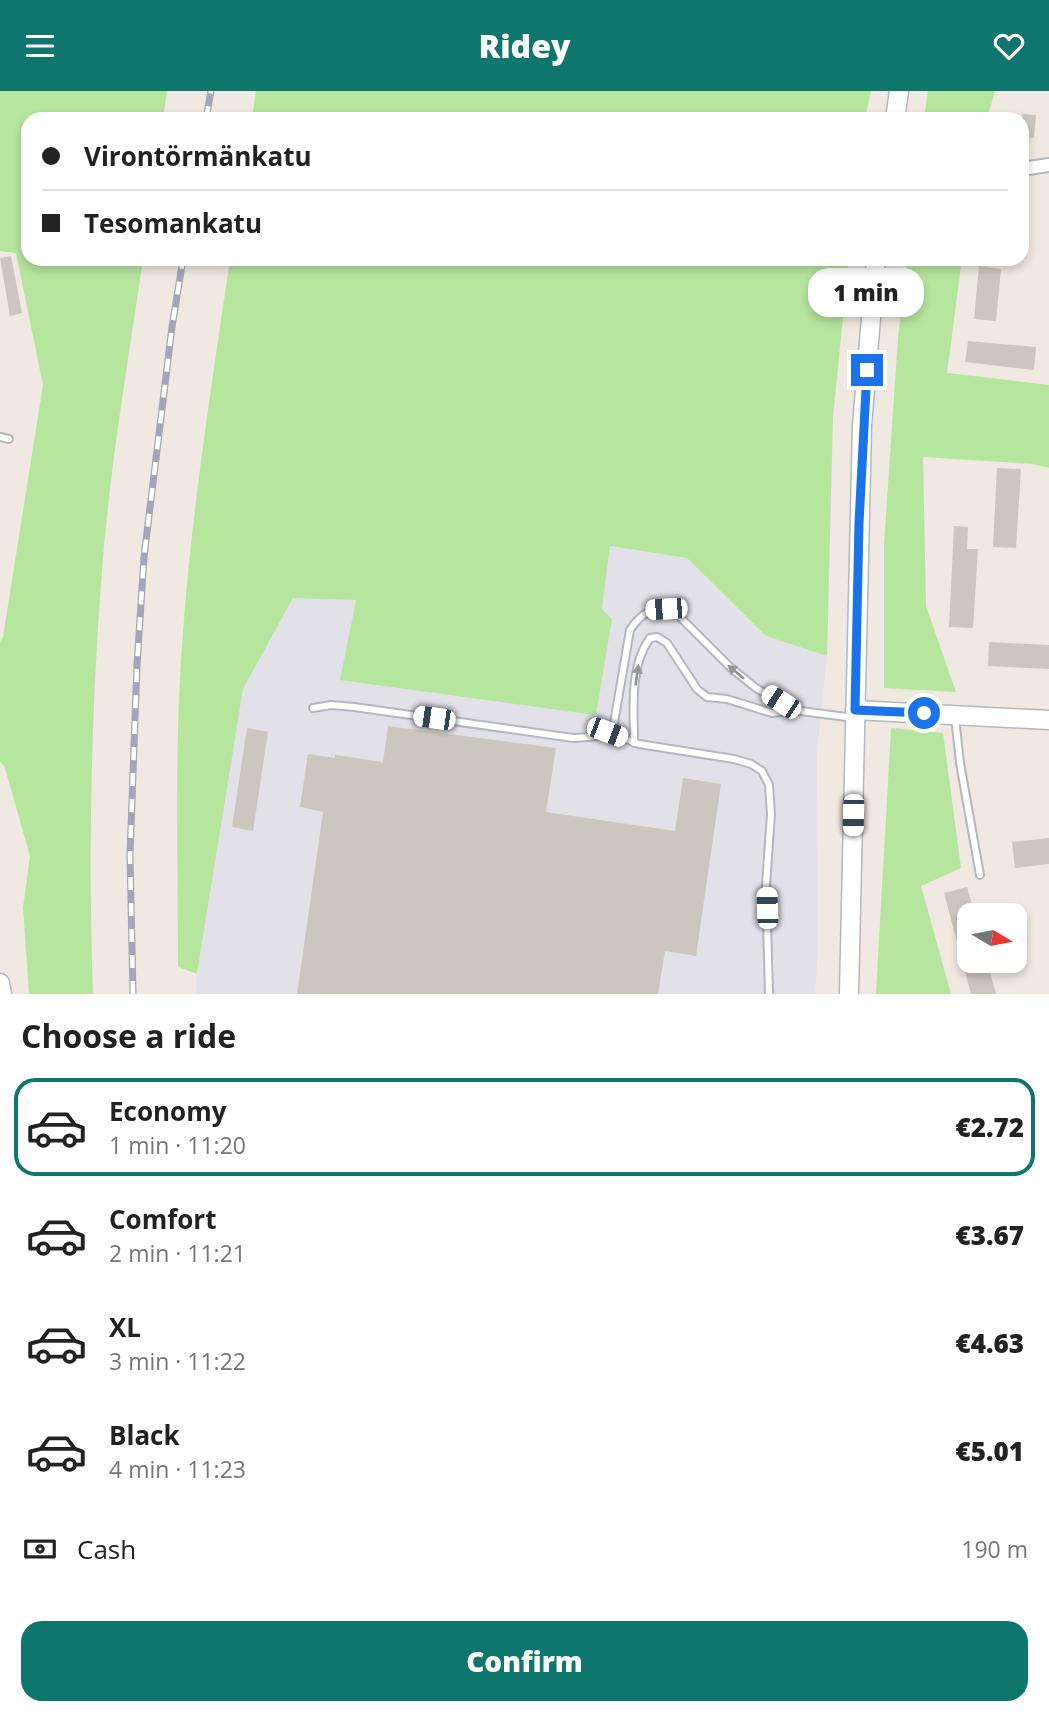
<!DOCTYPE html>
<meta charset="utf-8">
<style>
:root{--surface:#fff;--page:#f2f2f2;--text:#222;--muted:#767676;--line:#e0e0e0;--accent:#0f766e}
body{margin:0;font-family:"Open Sans",sans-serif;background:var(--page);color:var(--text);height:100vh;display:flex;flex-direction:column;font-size:26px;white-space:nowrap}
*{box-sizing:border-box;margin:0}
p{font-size:23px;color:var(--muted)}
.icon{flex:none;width:38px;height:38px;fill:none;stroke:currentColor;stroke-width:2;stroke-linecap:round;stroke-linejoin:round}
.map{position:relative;height:903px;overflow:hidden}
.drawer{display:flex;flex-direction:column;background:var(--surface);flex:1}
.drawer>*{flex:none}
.guide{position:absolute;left:21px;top:21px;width:1008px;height:154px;border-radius:21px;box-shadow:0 4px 10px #0003;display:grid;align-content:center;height:154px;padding:0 21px;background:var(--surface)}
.needle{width:46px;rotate:100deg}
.fabs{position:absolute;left:957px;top:812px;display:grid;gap:14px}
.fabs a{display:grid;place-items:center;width:70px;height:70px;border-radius:14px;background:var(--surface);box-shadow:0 4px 10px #0003;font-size:35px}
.end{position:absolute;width:32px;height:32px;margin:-16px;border:9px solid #1a73e8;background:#fff;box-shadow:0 0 0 4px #fff}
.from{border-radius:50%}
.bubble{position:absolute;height:49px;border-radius:21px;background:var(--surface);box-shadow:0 4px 10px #0003;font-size:23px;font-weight:800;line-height:49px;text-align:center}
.car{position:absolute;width:21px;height:42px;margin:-21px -10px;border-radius:9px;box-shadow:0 0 5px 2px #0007;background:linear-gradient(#fff 24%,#345 0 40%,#fff 0 76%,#345 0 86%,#fff 0)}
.guide b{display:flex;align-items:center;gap:24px;height:66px;font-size:26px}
.guide b+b{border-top:2px solid var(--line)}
.guide i{width:18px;height:18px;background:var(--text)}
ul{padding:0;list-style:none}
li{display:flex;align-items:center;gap:21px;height:98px;margin:0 14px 10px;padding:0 7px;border:4px solid transparent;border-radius:21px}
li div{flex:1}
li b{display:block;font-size:26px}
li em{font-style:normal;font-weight:800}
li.selected{border-color:var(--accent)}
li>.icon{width:63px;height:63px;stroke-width:1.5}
h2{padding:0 21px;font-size:32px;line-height:84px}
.pay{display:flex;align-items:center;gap:18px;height:77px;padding:0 21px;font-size:26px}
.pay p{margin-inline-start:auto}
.primary-button{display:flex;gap:14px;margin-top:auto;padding:14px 21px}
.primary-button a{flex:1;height:80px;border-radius:21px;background:var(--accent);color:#fff;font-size:28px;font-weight:800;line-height:80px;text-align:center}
header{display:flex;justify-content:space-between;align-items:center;height:91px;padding:0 21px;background:var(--accent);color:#fff;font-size:32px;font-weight:800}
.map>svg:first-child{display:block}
</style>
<header><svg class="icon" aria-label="menu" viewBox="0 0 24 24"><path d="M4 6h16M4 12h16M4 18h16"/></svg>Ridey<svg class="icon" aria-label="heart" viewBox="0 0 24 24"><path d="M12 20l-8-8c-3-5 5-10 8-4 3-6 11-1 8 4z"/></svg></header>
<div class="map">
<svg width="1049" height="903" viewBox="0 0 1049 903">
<rect width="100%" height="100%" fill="#efe9e1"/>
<path fill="#e3e1e8" d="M 610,455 L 687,467 L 766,545 L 827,565 L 817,661 L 818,860 L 815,903 L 196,903 L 197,883 L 243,598 L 293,507 L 356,508 L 341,589 L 602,518 Z"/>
<g fill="#b6e59e">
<path d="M 0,0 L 167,0 L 163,28 L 28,28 L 28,168 L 143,168 C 128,271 110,375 102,479 C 91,620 88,761 93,903 L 29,903 L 23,817 L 30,765 L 5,677 L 0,670 L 0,551 L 3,546 L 43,294 L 16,162 L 0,160 Z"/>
<path d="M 256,0 L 871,0 L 865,28 L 252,28 Z"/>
<path d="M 928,0 L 995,0 L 987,28 L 924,28 Z"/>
<path d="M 230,168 L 849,168 L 833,325 L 827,565 L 766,545 L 687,467 L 610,455 L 602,518 L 612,528 L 596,624 L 340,589 L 356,509 L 293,507 L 243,598 L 197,883 L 178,876 C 178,764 174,653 183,542 C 192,417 212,292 230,168 Z"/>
<path d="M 907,168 L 962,168 L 947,282 L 1049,294 L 1049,377 L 1033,373 L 923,366 L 926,515 L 956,601 L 884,597 L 884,453 L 898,247 Z"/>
<path d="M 891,637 L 943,642 L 961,777 L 921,795 L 951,903 L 876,903 Z"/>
</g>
<g fill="#cbc7bf">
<path d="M 1022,23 L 1036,24 L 1034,47 L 1022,46 Z"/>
<path d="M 11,165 L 22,222 L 10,225 L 0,167 Z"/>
<path d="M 979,175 L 1001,178 L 996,230 L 974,228 Z"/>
<path d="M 968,250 L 1036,256 L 1034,279 L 965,271 Z"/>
<path d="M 997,377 L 1021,378 L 1016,457 L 993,456 Z"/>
<path d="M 954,435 L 968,436 L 967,458 L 978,458 L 973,537 L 949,536 Z"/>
<path d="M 989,551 L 1049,554 L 1049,578 L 988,575 Z"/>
<path d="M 388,635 L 556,657 L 546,721 L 675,740 L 683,687 L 721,693 L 696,865 L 665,860 L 658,903 L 297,903 L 323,721 L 300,716 L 308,663 L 335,667 L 335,664 L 383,671 Z"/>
<path d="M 247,637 L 268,641 L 253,740 L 232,736 Z"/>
<path d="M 1049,747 L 1049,773 L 1015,777 L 1012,751 Z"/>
<path d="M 967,796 L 975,824 L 970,824 L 970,870 L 987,870 L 996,903 L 971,903 L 944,802 Z"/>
</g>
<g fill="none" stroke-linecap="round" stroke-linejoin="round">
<g stroke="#b4b7c1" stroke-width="10">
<g id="lane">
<path d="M 0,346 L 9,348"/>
<path d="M 313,617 L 331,614 L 354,616 L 573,647 C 590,646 604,647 614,632 L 630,539 C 642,520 656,514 677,523 L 731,577 L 756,597 L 793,619"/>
<path d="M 955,626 L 960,672 L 980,784"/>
<path d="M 607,641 L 639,653 L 734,668 L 751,673 L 762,680 L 769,694 L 771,723 L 766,794 L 769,903"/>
<path d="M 634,652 C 634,618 629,576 650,547 L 657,546 L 667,552 L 697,598 L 707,606 L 727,608 L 772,622 L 793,619 L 854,627"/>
</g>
</g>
<g stroke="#b4b7c1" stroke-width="16">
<path id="street" d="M 1022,78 L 1049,74"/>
</g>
<g stroke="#b4b7c1" stroke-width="21">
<g id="secondary">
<path d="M 895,28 L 899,0"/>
<path d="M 855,619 L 1049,629"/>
<path d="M 0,892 L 2,903"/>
<path d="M 849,903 L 862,334 L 876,168"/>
</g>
</g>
<use href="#lane" stroke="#fff" stroke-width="6"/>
<use href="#street" stroke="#fff" stroke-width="12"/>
<use href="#secondary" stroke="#fff" stroke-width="18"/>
<g stroke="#a3a6b8" stroke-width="7">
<g id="rail">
<path d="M 206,28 L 211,0"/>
<path d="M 133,903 L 130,764 L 137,574 L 144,466 L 172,236 L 183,168"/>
</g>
</g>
<use href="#rail" stroke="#fff" stroke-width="4.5" stroke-dasharray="13" stroke-linecap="butt"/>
</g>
<defs><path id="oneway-solid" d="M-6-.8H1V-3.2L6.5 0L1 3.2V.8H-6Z" transform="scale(1.75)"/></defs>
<g fill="#969696">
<use href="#oneway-solid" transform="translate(736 581) rotate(-140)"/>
<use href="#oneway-solid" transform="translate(637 584) rotate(-82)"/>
</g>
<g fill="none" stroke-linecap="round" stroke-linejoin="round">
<path stroke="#1a73e8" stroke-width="9" d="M 867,279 L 859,432 L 855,619 L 924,622"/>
</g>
</svg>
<div class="fabs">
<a><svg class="needle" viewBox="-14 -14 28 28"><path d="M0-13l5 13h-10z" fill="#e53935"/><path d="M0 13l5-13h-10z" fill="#767676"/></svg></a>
</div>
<i class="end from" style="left:924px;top:622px"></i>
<i class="end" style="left:867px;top:279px"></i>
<div class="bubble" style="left:808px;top:177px;width:116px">1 min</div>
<i class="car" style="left:666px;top:518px;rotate:267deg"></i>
<i class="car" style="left:781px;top:611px;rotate:303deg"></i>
<i class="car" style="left:434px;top:627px;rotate:278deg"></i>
<i class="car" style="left:607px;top:641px;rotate:111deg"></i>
<i class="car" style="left:853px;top:724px;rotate:181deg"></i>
<i class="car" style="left:767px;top:817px;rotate:358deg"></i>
<div class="guide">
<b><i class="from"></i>Virontörmänkatu</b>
<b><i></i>Tesomankatu</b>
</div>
</div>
<section class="drawer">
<h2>Choose a ride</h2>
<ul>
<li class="selected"><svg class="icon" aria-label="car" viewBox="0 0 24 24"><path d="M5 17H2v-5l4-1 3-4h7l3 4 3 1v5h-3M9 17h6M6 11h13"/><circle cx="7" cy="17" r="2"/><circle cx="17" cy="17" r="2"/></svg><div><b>Economy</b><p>1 min · 11:20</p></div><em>€2.72</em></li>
<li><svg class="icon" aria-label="car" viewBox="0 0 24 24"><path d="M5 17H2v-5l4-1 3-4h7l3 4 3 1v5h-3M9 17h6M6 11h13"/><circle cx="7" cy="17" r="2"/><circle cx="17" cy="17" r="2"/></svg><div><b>Comfort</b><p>2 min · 11:21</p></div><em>€3.67</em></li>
<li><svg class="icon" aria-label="car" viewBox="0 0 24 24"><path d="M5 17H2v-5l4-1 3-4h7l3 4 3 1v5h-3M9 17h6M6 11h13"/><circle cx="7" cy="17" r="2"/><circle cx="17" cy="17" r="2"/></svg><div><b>XL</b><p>3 min · 11:22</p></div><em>€4.63</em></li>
<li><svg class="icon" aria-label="car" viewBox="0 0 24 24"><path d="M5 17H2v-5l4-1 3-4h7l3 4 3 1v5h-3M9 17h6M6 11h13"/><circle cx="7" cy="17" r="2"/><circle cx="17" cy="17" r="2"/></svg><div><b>Black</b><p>4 min · 11:23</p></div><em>€5.01</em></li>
</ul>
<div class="pay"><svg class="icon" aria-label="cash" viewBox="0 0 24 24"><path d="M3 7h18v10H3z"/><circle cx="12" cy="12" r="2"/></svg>Cash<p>190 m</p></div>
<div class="primary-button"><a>Confirm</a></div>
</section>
